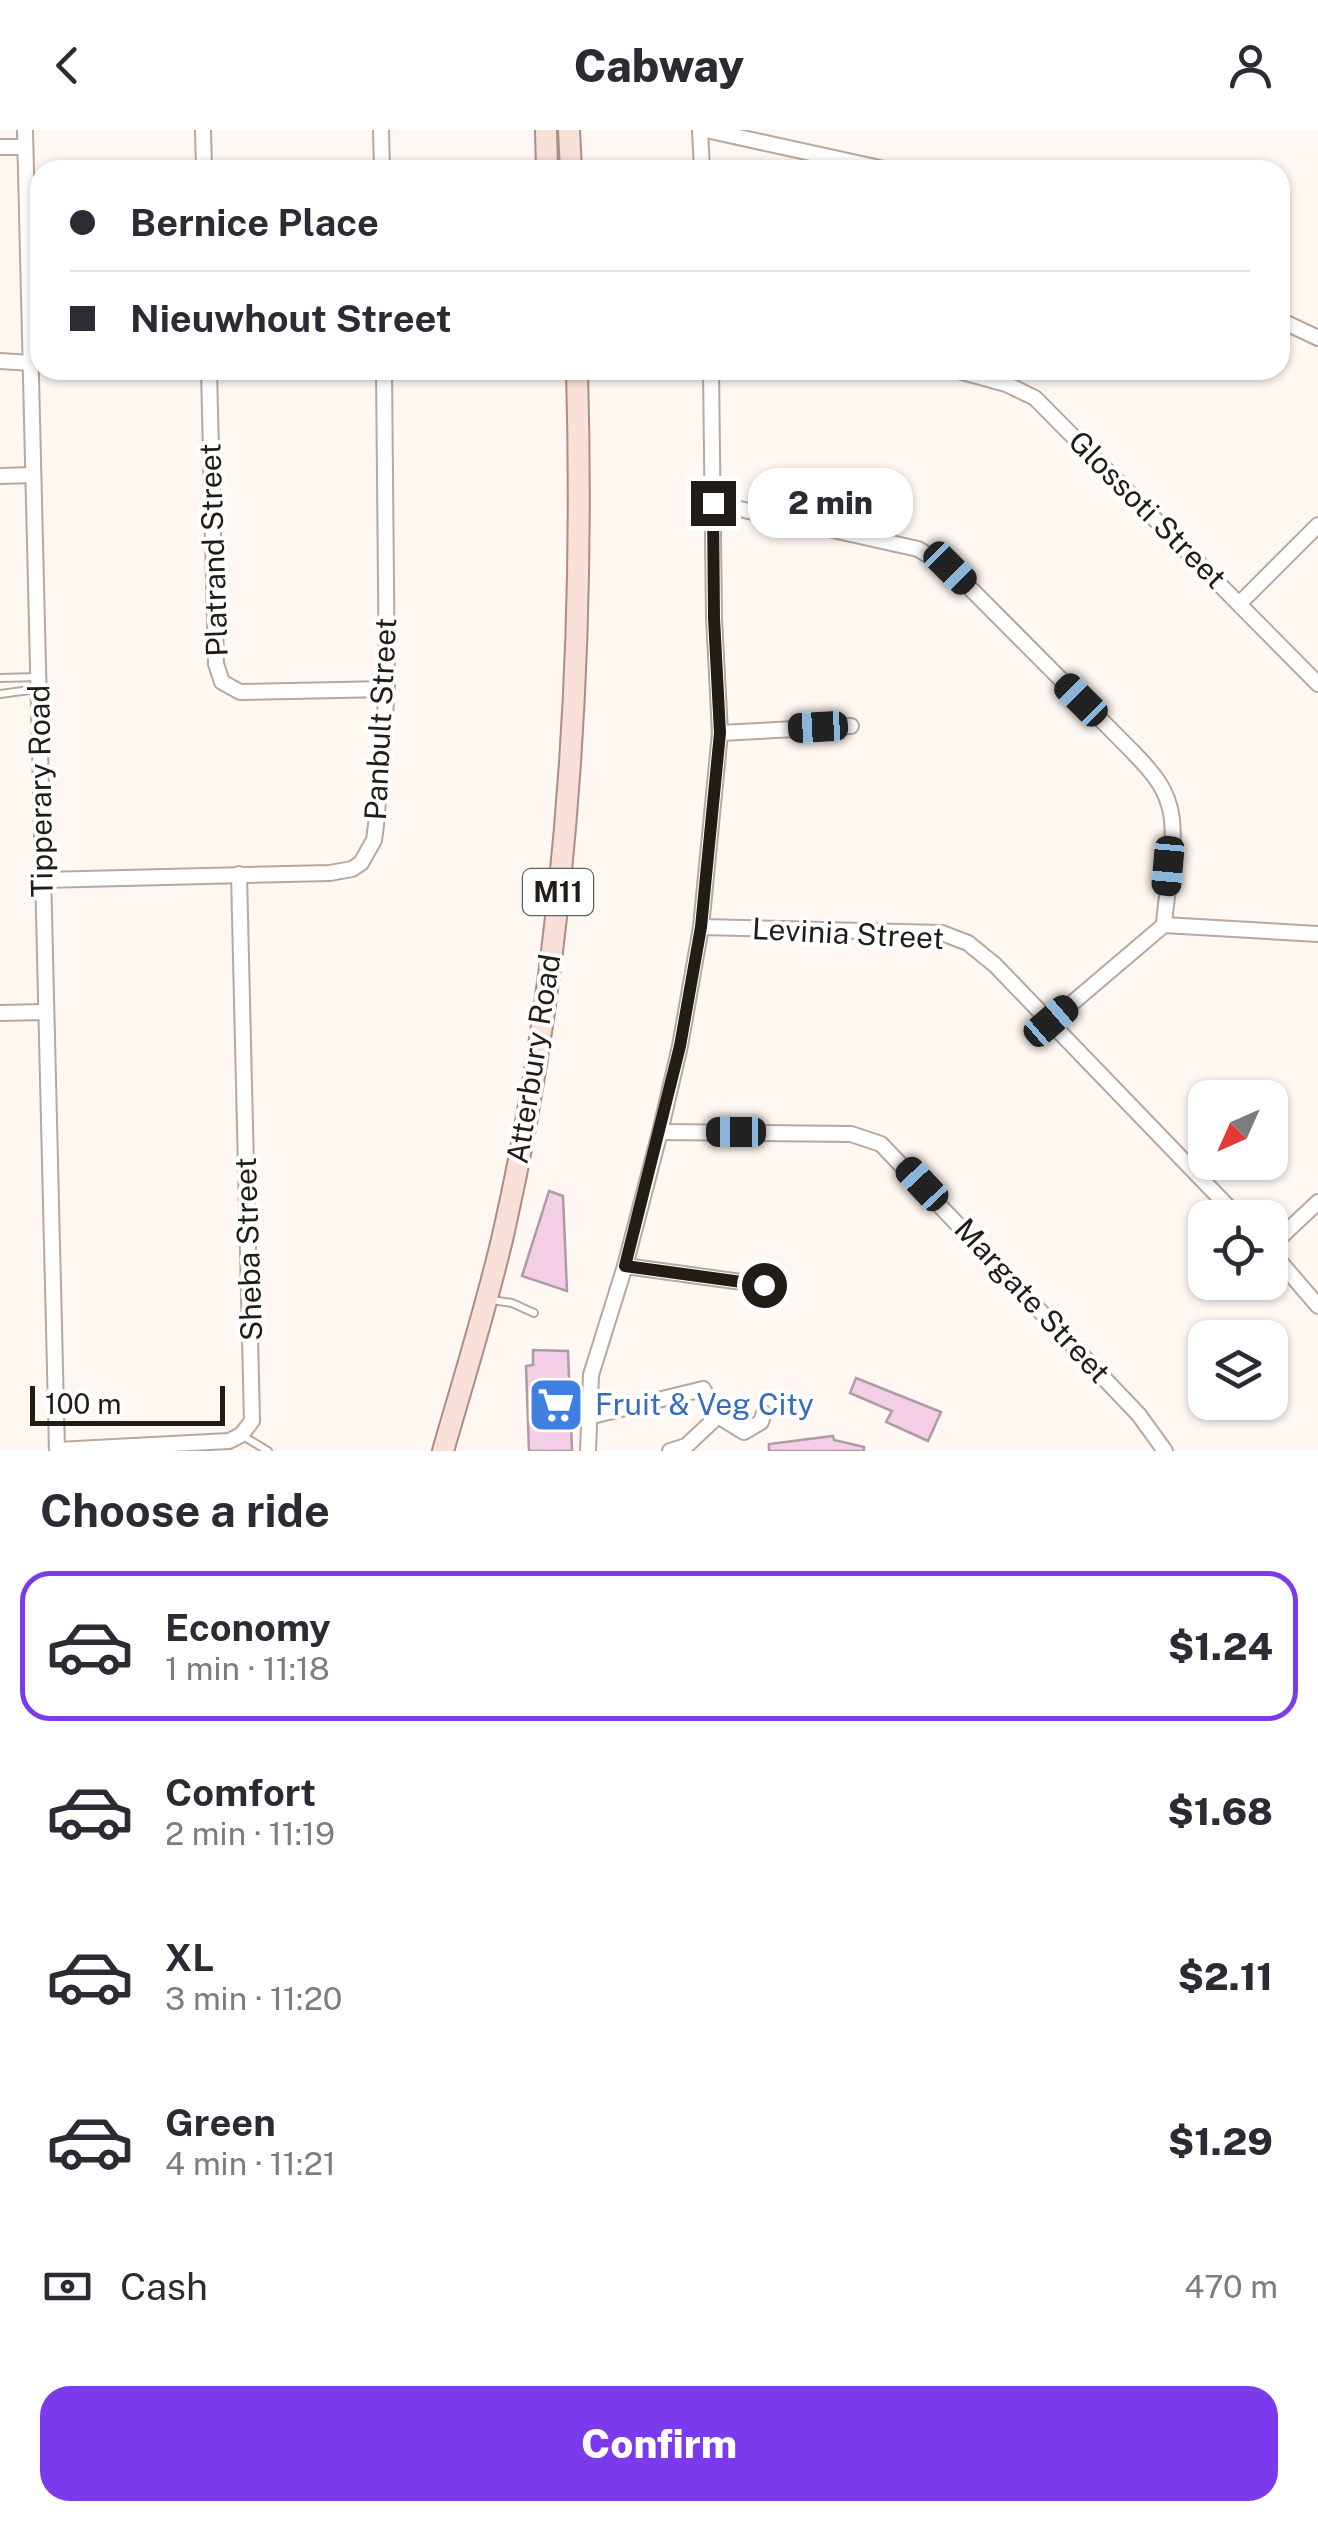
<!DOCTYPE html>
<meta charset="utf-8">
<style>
:root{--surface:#fff;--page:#f7f7f7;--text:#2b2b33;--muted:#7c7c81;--line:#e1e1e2;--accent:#7c3aed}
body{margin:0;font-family:"Public Sans",sans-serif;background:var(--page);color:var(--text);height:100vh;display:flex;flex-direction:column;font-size:38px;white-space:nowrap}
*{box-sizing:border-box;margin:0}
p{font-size:32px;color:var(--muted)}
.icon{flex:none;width:55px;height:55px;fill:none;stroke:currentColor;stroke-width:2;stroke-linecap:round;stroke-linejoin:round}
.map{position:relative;height:1321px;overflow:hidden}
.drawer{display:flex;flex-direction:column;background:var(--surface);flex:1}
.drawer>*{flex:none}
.banner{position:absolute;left:30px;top:30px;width:1260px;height:220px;border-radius:30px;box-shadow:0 2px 8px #0004;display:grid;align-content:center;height:220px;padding:0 40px;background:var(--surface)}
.needle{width:65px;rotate:225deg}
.tools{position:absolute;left:1188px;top:950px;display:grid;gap:20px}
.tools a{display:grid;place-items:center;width:100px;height:100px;border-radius:20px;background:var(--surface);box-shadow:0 2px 8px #0004;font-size:50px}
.scale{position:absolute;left:30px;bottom:25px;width:195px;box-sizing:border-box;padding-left:10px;border:5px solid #221c17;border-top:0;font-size:28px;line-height:35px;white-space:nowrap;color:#221c17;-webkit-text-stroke:8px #fff;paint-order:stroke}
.end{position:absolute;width:45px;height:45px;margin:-22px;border:12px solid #221c17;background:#fff;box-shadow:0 0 0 5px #fff}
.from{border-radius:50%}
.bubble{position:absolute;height:70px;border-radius:30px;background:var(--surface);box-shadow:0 2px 8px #0004;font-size:32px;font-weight:800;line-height:70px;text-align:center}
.car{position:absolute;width:30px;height:60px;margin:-30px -15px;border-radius:12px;box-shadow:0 0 8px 2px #0007;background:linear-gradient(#222 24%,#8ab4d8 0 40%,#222 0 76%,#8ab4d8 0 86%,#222 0)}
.banner b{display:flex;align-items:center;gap:35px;height:95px;font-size:38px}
.banner b+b{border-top:2px solid var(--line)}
.banner i{width:25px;height:25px;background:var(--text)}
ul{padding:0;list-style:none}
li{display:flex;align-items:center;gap:30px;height:150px;margin:0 20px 15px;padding:0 20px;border:5px solid transparent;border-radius:30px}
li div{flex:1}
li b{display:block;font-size:38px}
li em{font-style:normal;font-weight:800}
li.on{border-color:var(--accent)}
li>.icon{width:90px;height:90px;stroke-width:1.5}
h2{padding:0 40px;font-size:45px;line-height:120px}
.pay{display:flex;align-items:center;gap:25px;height:110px;padding:0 40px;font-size:38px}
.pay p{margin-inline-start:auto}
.action{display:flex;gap:20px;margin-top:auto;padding:20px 40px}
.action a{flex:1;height:115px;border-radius:30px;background:var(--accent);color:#fff;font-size:40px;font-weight:800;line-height:115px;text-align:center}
header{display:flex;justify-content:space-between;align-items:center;height:130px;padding:0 40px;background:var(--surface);font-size:45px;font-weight:800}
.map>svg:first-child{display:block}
</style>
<header><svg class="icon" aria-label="back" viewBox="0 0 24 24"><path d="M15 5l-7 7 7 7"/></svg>Cabway<svg class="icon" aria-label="person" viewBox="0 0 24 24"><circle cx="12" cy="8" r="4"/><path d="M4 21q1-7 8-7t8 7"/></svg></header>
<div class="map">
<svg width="1318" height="1321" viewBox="0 0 1318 1321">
<rect width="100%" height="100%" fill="#fef7f2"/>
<g fill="#f4cde6" stroke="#ad9ba6" stroke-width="2.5">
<path d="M 549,1061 L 563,1066 L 567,1161 L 522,1146 Z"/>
<path d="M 533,1220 L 568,1221 L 572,1321 L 529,1321 L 526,1236 L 533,1235 Z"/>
<path d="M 856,1248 L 941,1282 L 928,1311 L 886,1292 L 892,1281 L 850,1263 Z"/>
<path d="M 833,1306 L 834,1310 L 864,1317 L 864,1321 L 769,1321 L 769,1314 Z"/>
</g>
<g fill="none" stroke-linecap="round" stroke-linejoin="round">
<g stroke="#b9a89c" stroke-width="10">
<g id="service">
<path d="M 0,548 L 37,547"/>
<path d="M 0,564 L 37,559"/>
<path d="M 492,1170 L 512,1173 L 534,1183"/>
<path d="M 243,1306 L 268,1321"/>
</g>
</g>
<g stroke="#b9a89c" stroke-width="18">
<g id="minor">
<path d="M 25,0 L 57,1321"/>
<path d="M 203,0 L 204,40"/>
<path d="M 381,0 L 382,40"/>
<path d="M 700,0 L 702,40"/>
<path d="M 706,0 L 889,40"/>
<path d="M 0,17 L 25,17"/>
<path d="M 1280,190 L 1318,208"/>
<path d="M 0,231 L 31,233"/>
<path d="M 209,240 L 216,534 L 222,552 L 240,562 L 387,559"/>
<path d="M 955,240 L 1006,254 L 1035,268 L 1318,554"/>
<path d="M 0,346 L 33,345"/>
<path d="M 713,373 L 918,419 L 951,439 L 1133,622 C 1148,638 1163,653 1169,675 C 1179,706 1166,761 1164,795"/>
<path d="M 1240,473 L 1318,395"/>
<path d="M 720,603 L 851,596"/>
<path d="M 43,750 L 330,743 L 352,739 L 361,733 L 374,710 L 376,695 L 387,559 L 384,240"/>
<path d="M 701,797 L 942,803 L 968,813 L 995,835 L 1239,1088"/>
<path d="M 0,883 L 45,882"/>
<path d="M 1051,891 L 1164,795 L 1318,804"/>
<path d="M 660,1002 L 851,1004 L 881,1014 L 1139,1285 L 1165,1321"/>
<path d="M 1270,1117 L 1318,1072"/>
<path d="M 1270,1120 L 1318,1176"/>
<path d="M 625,1136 L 764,1155"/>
<path d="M 588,1287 L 703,1259 L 718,1286 L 744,1302 L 761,1292 L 764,1283"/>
<path d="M 57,1320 L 229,1311 L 241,1305 L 252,1291 L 239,744"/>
<path d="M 588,1321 L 591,1245 L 625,1136 L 660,1002 L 680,916 L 701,797 L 720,603 L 714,488 L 711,240"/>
<path d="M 670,1321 L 686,1316 L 718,1286"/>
</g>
</g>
<g stroke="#ab8e85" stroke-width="24">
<g id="primary">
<path d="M 546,0 L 547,40"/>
<path d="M 569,0 L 571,40"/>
<path d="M 443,1321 C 464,1248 487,1175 504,1101 C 567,820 585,527 577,240"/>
</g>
</g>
<use href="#service" stroke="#fff" stroke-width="6"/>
<use href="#minor" stroke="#fff" stroke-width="14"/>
<use href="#primary" stroke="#f9e0d9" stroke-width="20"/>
</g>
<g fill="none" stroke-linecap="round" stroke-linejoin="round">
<path stroke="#221c17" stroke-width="12" d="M 713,373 L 714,488 L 720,603 L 701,797 L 680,916 L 625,1136 L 764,1155"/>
</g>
<defs>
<g id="supermarket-square" transform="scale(2.875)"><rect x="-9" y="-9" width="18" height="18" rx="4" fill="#3f7fe0" stroke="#fff"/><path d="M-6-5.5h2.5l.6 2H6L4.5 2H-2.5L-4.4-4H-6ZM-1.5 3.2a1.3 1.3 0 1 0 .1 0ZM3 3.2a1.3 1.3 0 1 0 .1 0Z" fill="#fff"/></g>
</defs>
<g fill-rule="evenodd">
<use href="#supermarket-square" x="556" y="1275"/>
</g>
<g text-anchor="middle" stroke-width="8" stroke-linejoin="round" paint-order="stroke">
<rect fill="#fff" stroke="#64605d" stroke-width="2.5" x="523" y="739" width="70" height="46" rx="8"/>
<g font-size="28" font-weight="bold" fill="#221c17">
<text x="558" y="772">M11</text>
</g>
<g font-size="30" fill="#221c17" stroke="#fff">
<text transform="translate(1147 380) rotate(45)" y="10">Glossoti Street</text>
<text transform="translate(214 420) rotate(-92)" y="10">Platrand Street</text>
<text transform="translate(381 589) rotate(-87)" y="10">Panbult Street</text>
<text transform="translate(41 661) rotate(-91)" y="10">Tipperary Road</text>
<text transform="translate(848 804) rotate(3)" y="10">Levinia Street</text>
<text transform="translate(534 929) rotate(-81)" y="10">Atterbury Road</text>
<text transform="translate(249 1119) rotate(-92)" y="10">Sheba Street</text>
<text transform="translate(1032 1171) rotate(47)" y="10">Margate Street</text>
</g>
<g font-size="30" fill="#366cbe" stroke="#fff" text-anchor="start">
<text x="595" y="1285">Fruit &amp; Veg City</text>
</g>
</g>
</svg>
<div class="tools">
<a><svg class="needle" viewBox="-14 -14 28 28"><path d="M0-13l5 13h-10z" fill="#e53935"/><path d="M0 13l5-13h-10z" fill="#7c7c81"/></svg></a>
<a><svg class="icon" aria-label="locate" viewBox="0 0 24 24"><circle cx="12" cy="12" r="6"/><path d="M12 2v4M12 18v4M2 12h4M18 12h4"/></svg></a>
<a><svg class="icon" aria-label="layers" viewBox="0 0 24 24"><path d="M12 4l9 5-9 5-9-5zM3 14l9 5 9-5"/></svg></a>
</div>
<div class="scale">100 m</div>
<i class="end from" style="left:764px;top:1155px"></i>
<i class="end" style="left:713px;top:373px"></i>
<div class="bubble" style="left:748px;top:338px;width:165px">2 min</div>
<i class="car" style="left:950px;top:438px;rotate:135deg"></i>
<i class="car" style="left:1081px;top:570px;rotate:315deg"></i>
<i class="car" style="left:818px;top:597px;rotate:267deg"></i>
<i class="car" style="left:1168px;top:736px;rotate:185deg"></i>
<i class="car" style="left:1051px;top:891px;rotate:49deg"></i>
<i class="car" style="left:736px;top:1002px;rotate:270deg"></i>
<i class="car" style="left:922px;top:1054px;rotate:317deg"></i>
<div class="banner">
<b><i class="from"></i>Bernice Place</b>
<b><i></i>Nieuwhout Street</b>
</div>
</div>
<section class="drawer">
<h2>Choose a ride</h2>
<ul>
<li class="on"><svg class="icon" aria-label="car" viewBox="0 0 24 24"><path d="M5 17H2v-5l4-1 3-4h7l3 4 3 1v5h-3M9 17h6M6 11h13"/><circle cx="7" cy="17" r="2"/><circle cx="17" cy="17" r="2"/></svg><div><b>Economy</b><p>1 min · 11:18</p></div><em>$1.24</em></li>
<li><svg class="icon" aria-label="car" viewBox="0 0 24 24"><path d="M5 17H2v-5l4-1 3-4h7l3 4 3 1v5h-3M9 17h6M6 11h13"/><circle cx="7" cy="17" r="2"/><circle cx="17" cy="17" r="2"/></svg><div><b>Comfort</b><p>2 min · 11:19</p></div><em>$1.68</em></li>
<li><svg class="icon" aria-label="car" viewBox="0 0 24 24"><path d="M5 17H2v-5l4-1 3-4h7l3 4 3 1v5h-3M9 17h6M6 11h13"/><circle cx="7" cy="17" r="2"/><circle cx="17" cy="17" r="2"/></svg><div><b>XL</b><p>3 min · 11:20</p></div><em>$2.11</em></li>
<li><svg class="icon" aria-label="car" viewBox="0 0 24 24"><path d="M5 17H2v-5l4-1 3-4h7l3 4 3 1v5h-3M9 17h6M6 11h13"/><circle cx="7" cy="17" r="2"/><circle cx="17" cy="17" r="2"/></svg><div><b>Green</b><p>4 min · 11:21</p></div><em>$1.29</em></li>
</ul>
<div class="pay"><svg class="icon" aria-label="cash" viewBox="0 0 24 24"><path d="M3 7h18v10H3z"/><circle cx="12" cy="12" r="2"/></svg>Cash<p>470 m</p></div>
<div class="action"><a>Confirm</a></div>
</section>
